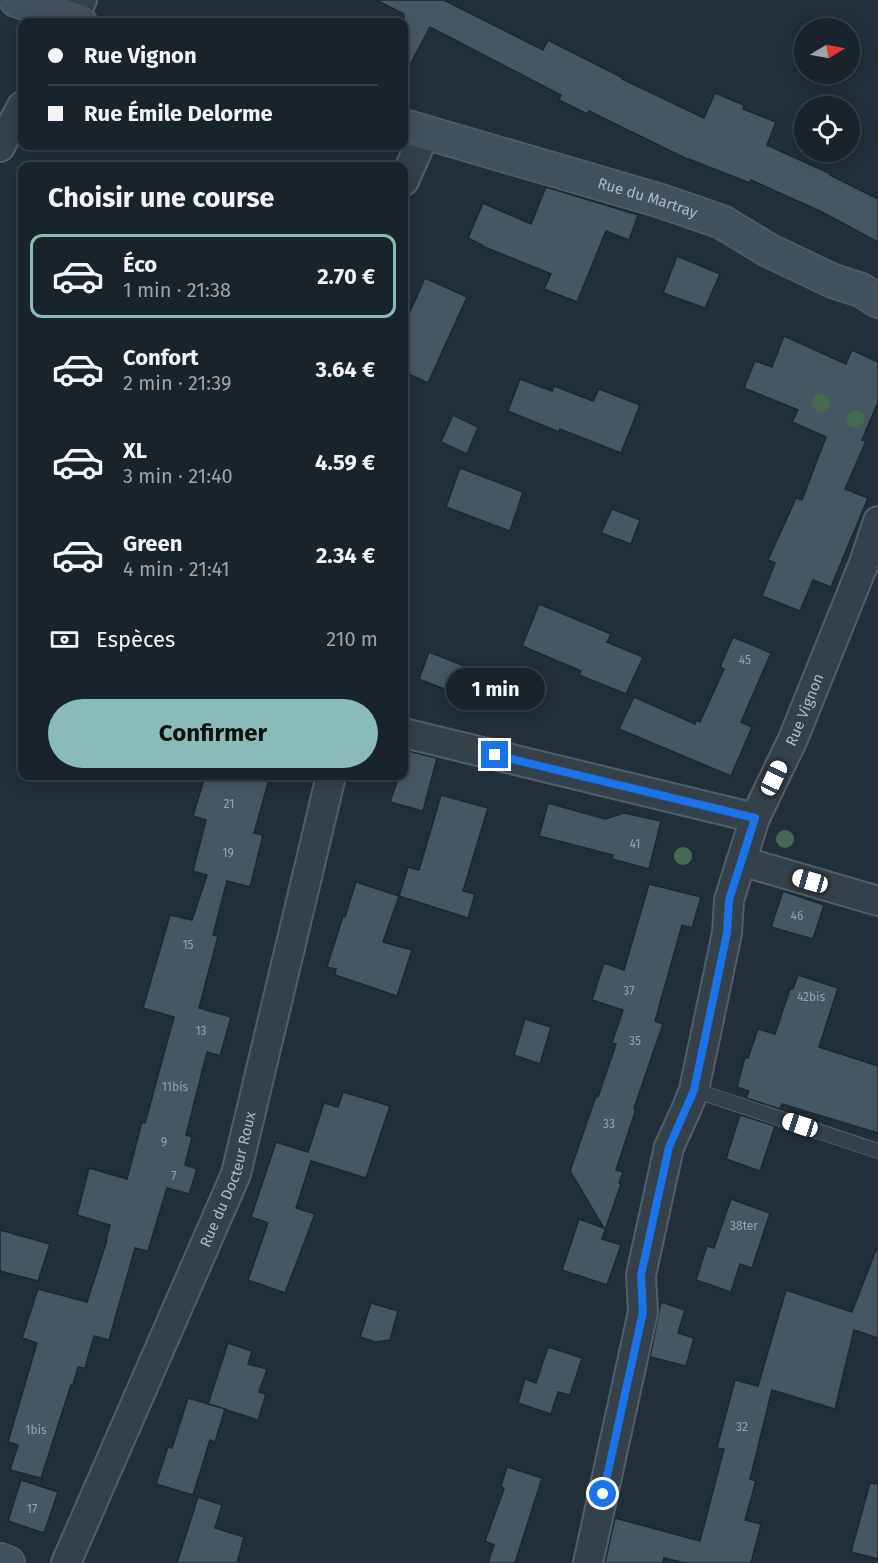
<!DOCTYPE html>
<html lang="fr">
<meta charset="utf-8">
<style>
:root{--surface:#18232c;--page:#212b34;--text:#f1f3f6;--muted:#9fa4a9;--line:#364048;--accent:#8bbbb9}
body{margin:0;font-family:"Fira Sans",sans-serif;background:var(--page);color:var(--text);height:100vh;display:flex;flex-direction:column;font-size:22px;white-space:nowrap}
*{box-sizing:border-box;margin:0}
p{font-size:20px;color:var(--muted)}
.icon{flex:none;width:33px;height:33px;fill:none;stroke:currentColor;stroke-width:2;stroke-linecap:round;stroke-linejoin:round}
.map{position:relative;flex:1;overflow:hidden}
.drawer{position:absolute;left:18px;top:162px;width:390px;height:618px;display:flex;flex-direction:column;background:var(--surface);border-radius:12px;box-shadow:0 3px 15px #0003,0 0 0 2px var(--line)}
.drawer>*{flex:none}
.hud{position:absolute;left:18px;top:18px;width:390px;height:132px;border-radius:12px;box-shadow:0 3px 15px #0003,0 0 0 2px var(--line);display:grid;align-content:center;height:132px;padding:0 30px;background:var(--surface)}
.needle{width:39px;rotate:80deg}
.controls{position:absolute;left:794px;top:18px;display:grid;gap:12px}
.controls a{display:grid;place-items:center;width:66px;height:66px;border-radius:50%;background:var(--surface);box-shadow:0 3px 15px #0003,0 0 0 2px var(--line);font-size:30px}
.end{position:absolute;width:27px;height:27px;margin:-14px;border:8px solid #1a73e8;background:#fff;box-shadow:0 0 0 3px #fff}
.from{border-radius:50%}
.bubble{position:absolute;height:42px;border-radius:21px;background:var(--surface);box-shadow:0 3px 15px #0003,0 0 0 2px var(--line);font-size:20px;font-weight:700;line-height:42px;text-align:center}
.car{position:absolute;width:18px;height:36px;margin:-18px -9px;border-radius:8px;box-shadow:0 0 4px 2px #0007;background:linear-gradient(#fff 24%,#345 0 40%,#fff 0 76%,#345 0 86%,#fff 0)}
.hud b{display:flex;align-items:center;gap:21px;height:57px;font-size:22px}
.hud b+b{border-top:2px solid var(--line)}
.hud i{width:15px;height:15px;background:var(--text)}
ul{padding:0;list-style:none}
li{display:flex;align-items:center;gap:18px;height:84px;margin:0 12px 9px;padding:0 18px;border:3px solid transparent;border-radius:12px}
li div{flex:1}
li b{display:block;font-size:22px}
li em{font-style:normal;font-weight:700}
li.active{border-color:var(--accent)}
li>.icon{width:54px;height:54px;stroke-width:1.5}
h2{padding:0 30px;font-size:27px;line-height:72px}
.pay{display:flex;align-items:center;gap:15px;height:66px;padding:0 30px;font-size:22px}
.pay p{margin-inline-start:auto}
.cta{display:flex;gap:12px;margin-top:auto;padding:12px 30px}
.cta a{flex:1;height:69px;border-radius:36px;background:var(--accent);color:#111;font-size:24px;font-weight:700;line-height:69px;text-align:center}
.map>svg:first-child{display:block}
</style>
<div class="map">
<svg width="878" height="1563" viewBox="0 0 878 1563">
<rect width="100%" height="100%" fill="#202f3a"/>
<g fill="#465764" stroke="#1b2831" stroke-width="1.5">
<path d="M 376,0 L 444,0 L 543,50 L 548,40 L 623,78 L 622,79 L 704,118 L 715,93 L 744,105 L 743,109 L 776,122 L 767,145 L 831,174 L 830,175 L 878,199 L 878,242 L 822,212 L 751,180 L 750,183 L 689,159 L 689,160 L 589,111 L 587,114 L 559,100 L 561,95 L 430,27 L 404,76 L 404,14 Z"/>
<path d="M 546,187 L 638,215 L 629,240 L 606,231 L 577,302 L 544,289 L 551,274 L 482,246 L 482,245 L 468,238 L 483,203 L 531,224 Z"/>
<path d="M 677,256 L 720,274 L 705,308 L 663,293 Z"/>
<path d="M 425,278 L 467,297 L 428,383 L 404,372 L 404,325 Z"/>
<path d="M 784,336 L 846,364 L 852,350 L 878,362 L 878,402 L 862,440 L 866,441 L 845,489 L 868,498 L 831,587 L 813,580 L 800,611 L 762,596 L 775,563 L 768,560 L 796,498 L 802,500 L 826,437 L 792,422 L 798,410 L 744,388 L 755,361 L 772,367 Z"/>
<path d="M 520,379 L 552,391 L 554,386 L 593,401 L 599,389 L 640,405 L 621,453 L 560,429 L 559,432 L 508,411 Z"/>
<path d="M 453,415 L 478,427 L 467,454 L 441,442 Z"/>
<path d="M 460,468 L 523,492 L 510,531 L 446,507 Z"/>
<path d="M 612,509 L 640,520 L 631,544 L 601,533 Z"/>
<path d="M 539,604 L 611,634 L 607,642 L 643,657 L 626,694 L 579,675 L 581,671 L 522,646 Z"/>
<path d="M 733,637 L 771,653 L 741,722 L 752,727 L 731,776 L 619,729 L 634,697 L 695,724 L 696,720 L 700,722 L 724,669 L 720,667 Z"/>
<path d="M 429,652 L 492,677 L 482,704 L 419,679 Z"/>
<path d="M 404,750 L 437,758 L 423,811 L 390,802 L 399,776 L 404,776 Z"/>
<path d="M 205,776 L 270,776 L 254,833 L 263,835 L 250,887 L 227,881 L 213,935 L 218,936 L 199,1008 L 231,1017 L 220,1056 L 207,1052 L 186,1135 L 192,1137 L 185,1165 L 197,1169 L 189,1194 L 167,1188 L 148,1251 L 135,1248 L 109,1340 L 94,1336 L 85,1368 L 78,1367 L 73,1385 L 71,1385 L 41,1478 L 10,1470 L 18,1445 L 8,1442 L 37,1343 L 22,1338 L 38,1289 L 87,1302 L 107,1240 L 106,1240 L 110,1225 L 77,1215 L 89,1168 L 127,1179 L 142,1122 L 145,1123 L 174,1017 L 143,1008 L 170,915 L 192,920 L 207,875 L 193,871 L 206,820 L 193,816 Z"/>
<path d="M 441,795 L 488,808 L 463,891 L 475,894 L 468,918 L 399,896 L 408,867 L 419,870 Z"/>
<path d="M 548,803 L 605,819 L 624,813 L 661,821 L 649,869 L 612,859 L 613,855 L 539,836 Z"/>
<path d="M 356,882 L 399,896 L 383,942 L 412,950 L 397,996 L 335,975 L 336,969 L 327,967 L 343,916 L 345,917 Z"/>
<path d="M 649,884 L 701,897 L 692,928 L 682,925 L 655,1021 L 663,1024 L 634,1108 L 636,1109 L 616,1170 L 623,1172 L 619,1183 L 621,1184 L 602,1239 L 621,1245 L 607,1285 L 562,1270 L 579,1219 L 604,1228 L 570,1171 L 596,1096 L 598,1097 L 616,1044 L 612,1043 L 623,1010 L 592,1000 L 604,963 L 624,970 Z"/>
<path d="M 783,891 L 824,905 L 813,939 L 771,927 Z"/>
<path d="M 798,975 L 838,988 L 819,1047 L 878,1066 L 878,1133 L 782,1104 L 780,1109 L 746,1098 L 749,1091 L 737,1087 L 745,1057 L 748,1058 L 758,1029 L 775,1034 L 790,989 L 793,989 Z"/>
<path d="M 525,1019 L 551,1027 L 540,1064 L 514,1055 Z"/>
<path d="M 343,1092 L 390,1106 L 366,1178 L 311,1161 L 296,1208 L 315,1214 L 285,1293 L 248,1280 L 268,1223 L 251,1217 L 276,1142 L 308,1152 L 324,1103 L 338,1107 Z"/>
<path d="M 740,1115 L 775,1126 L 760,1171 L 726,1159 Z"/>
<path d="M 731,1199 L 770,1213 L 752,1268 L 740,1264 L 731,1292 L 696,1280 L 707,1246 L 714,1248 Z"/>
<path d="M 0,1230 L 50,1244 L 38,1281 L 0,1271 Z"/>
<path d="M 876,1250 L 878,1250 L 878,1338 L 854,1330 L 835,1409 L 772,1390 L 750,1479 L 756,1481 L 745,1520 L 761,1524 L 751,1563 L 685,1563 L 664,1558 L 663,1563 L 605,1563 L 615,1518 L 700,1541 L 724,1449 L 717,1448 L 735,1380 L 758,1386 L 786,1290 L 852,1312 Z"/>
<path d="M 661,1302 L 685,1310 L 678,1333 L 694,1338 L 686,1366 L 650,1357 Z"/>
<path d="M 371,1303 L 398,1311 L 390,1340 L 376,1342 L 360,1337 Z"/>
<path d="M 228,1343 L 252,1351 L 248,1364 L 267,1369 L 259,1392 L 266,1394 L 258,1420 L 208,1404 Z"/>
<path d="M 548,1347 L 582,1358 L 570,1395 L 558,1392 L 551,1414 L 518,1403 L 525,1379 L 536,1383 Z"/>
<path d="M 188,1398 L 225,1409 L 215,1442 L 210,1440 L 193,1495 L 156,1484 L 168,1447 L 172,1448 Z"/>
<path d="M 507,1467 L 542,1478 L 515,1563 L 488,1563 L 494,1545 L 485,1541 L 504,1489 L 501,1486 Z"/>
<path d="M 21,1480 L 58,1492 L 44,1533 L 8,1521 Z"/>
<path d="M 870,1483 L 878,1484 L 878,1559 L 851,1552 Z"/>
<path d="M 198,1497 L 222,1505 L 215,1528 L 244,1537 L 237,1563 L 177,1563 Z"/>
</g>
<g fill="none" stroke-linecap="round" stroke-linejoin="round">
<g stroke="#515f68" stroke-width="16">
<path id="lane" d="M 694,1090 L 878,1151"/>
</g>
<g stroke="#515f68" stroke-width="32">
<g id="street">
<path d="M 70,22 L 82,0"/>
<path d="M 0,147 L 22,106"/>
<path d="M 404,181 L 425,133"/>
<path d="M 404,733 L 755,818"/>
<path d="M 741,861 L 878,901"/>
<path id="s1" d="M 66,1563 L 236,1174 L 331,776"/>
<path id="s2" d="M 588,1563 L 643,1312 L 641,1275 L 669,1147 L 686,1110 L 694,1090 L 727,933 L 729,900 L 755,818 L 793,739 L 864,563 L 878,521"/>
</g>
</g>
<g stroke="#515f68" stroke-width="36">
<g id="secondary">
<path d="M 16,0 L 80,22"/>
<path id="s3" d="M 404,126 L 661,201 L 722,222 L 768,250 L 833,281 L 861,290 L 878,301"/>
<path d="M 0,1560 L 8,1563"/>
</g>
</g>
<use href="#lane" stroke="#34414a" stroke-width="14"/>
<use href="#street" stroke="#34414a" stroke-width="28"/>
<use href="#secondary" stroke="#42515e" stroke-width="33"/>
</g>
<g fill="#466953">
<circle cx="821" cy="403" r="9"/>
<circle cx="855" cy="419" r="9"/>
<circle cx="785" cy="839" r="9"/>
<circle cx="683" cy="856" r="9"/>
</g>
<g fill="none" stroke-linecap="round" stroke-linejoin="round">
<path stroke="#1a73e8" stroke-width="8" d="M 495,755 L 755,818 L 729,900 L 727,933 L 694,1090 L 669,1147 L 641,1275 L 643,1312 L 603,1494"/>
</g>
<g text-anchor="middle" stroke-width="4.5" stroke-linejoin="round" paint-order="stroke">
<g font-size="12" fill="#94a3ae">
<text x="745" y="664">45</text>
<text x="229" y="808">21</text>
<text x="635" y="848">41</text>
<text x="228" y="857">19</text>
<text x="797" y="920">46</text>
<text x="188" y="949">15</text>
<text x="629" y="995">37</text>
<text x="811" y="1001">42bis</text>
<text x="201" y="1035">13</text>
<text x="635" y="1045">35</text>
<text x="175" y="1091">11bis</text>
<text x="609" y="1128">33</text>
<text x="164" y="1146">9</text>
<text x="174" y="1180">7</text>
<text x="744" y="1230">38ter</text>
<text x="742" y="1431">32</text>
<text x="36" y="1434">1bis</text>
<text x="32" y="1513">17</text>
</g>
<g font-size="15" fill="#aebcc7" stroke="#19262f">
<text dy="5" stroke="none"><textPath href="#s3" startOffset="254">Rue du Martray</textPath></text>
<text dy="5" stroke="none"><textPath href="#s2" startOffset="886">Rue Vignon</textPath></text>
<text dy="5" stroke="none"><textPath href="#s1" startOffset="417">Rue du Docteur Roux</textPath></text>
</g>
</g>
</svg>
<div class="controls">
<a><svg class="needle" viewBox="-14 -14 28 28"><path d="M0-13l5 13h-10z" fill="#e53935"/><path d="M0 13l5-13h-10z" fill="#9fa4a9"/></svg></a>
<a><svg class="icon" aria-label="locate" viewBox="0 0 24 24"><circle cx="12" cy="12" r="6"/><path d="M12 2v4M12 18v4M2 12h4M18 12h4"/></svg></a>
</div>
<i class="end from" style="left:603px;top:1494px"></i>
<i class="end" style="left:495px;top:755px"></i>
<div class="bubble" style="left:446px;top:668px;width:99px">1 min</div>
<i class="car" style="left:774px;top:778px;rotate:25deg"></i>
<i class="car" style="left:810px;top:881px;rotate:286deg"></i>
<i class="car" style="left:800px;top:1125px;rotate:288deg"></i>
<div class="hud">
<b><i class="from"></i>Rue Vignon</b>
<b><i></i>Rue Émile Delorme</b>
</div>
<section class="drawer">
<h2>Choisir une course</h2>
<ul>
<li class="active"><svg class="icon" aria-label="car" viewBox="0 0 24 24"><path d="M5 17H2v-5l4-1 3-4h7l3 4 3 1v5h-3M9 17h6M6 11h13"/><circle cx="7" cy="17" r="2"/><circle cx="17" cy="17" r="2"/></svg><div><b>Éco</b><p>1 min · 21:38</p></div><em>2.70 €</em></li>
<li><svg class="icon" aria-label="car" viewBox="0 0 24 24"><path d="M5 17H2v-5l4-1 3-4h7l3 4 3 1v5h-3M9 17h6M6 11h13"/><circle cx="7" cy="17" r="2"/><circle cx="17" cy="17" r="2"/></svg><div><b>Confort</b><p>2 min · 21:39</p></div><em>3.64 €</em></li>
<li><svg class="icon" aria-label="car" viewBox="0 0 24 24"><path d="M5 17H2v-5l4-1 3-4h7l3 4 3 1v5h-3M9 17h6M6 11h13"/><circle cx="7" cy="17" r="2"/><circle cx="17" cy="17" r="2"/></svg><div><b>XL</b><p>3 min · 21:40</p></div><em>4.59 €</em></li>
<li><svg class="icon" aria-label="car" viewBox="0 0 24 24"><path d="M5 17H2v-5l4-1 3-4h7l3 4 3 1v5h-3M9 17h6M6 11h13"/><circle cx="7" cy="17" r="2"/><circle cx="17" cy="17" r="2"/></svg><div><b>Green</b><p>4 min · 21:41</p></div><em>2.34 €</em></li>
</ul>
<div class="pay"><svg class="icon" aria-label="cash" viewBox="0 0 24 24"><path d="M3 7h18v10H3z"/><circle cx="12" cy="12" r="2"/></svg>Espèces<p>210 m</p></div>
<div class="cta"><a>Confirmer</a></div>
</section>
</div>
